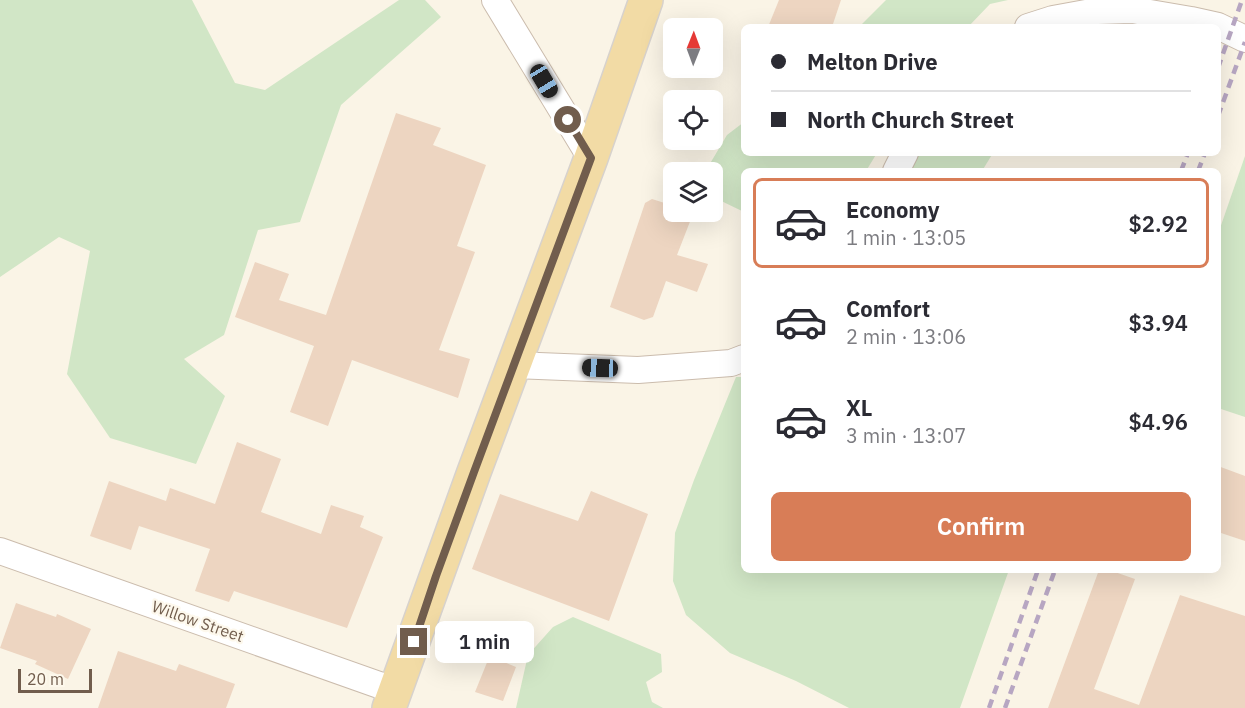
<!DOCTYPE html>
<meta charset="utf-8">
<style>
:root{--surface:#fff;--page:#f2f2f3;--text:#2b2b33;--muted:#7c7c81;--line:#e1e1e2;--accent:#d87d57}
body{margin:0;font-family:"IBM Plex Sans",sans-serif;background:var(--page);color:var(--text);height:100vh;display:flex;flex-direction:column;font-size:22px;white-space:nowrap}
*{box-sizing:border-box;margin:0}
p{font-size:20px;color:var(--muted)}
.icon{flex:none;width:33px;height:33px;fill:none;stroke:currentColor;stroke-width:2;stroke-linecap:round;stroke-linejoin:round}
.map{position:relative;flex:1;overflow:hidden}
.sheet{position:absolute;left:741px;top:168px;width:480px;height:405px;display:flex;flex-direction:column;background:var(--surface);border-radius:9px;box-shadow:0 6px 24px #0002}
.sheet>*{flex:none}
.banner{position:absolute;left:741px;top:24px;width:480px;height:132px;border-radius:9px;box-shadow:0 6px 24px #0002;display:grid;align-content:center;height:132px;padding:0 30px;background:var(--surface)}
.needle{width:39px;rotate:1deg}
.buttons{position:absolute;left:663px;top:18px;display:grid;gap:12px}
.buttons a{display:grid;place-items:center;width:60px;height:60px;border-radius:9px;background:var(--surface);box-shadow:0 6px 24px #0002;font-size:30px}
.scale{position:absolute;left:18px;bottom:15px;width:74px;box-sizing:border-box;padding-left:6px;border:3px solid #715d4d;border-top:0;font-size:16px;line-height:21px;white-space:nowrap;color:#715d4d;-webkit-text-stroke:4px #fdf8ec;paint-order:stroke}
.end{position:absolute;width:27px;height:27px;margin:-14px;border:8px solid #715d4d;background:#fff;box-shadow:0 0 0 3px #fff}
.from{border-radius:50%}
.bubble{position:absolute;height:42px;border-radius:9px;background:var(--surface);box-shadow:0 6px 24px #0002;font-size:20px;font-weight:600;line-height:42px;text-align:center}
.car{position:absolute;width:18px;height:36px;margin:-18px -9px;border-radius:8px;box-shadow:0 0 4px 2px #0007;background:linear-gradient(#222 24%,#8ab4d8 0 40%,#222 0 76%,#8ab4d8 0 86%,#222 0)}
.banner b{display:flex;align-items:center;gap:21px;height:57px;font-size:22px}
.banner b+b{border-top:2px solid var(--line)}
.banner i{width:15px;height:15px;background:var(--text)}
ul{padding:10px 0 0;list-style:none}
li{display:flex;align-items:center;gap:18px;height:90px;margin:0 12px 9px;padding:0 18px;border:3px solid transparent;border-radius:9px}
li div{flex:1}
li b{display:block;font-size:22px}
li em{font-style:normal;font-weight:600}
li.selected{border-color:var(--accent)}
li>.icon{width:54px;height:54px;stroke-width:1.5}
.button{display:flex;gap:12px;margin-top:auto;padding:12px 30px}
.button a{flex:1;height:69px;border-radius:9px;background:var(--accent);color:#fff;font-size:24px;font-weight:600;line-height:69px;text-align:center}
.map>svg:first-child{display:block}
</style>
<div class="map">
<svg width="1245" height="708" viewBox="0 0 1245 708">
<rect width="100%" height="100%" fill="#faf4e6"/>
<g fill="#d1e6c6">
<path d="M 0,0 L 192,0 L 235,83 L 265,90 L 399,0 L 425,0 L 441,17 L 341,105 L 300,222 L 258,230 L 224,335 L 184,359 L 225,396 L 196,464 L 110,438 L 67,374 L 90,251 L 59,237 L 0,277 Z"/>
<path d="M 886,0 L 1008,0 L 990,4 L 968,27 L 859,27 Z"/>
<path d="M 744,122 L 744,153 L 877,153 L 866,171 L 744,171 L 744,212 L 713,197 L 712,172 L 705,172 L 727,135 Z"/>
<path d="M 918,153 L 993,153 L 982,171 L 908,171 Z"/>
<path d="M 1245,156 L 1245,417 L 1218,408 L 1218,234 Z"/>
<path d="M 736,377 L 744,377 L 744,570 L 1009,570 L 960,708 L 849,708 L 796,681 L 730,653 L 686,615 L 673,581 L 675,533 L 694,480 Z"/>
<path d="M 573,617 L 661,654 L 662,672 L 646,682 L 652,702 L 663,708 L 516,708 L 528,655 L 553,627 Z"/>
</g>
<g fill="#edd5c1">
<path d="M 779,0 L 841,0 L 832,27 L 768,27 Z"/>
<path d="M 396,113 L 441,128 L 433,145 L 486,165 L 457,246 L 475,252 L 439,350 L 470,359 L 458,398 L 352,360 L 328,426 L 290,412 L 314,346 L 235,317 L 255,262 L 289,274 L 279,300 L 326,315 Z"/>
<path d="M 652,199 L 674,206 L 674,212 L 686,212 L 691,219 L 677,255 L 708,264 L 697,292 L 666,281 L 653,317 L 644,320 L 610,307 L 645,203 Z"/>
<path d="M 237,442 L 281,459 L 261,512 L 321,534 L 331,505 L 364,516 L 360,527 L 383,537 L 347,628 L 234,591 L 229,602 L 195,591 L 210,549 L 139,526 L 131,550 L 90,536 L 109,481 L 166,501 L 170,488 L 215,504 Z"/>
<path d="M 1218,466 L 1245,476 L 1245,541 L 1218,532 Z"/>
<path d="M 591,491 L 648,514 L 609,621 L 472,569 L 500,494 L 578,521 Z"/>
<path d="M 1099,570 L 1109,570 L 1135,579 L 1094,689 L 1139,705 L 1180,595 L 1245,616 L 1245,708 L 1048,708 Z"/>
<path d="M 16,603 L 56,617 L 57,614 L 91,629 L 68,679 L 35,664 L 37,661 L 0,648 Z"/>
<path d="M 481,624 L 506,632 L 497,659 L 516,667 L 503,701 L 475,692 L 488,660 L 471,654 Z"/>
<path d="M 118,651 L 176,671 L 179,664 L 235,684 L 226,708 L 98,708 Z"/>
</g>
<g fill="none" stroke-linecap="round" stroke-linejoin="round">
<g stroke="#cbbcad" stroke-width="28">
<g id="street">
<path d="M 495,0 L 591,158"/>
<path d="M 1028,27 L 1053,19 L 1097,11 L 1132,10 L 1191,20 L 1218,26 L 1245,39"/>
<path d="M 896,171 L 905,153"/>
<path d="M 514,365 L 638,370 L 731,363 L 744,358"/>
<path d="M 0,551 L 396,691"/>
</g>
</g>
<g stroke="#d7d2cd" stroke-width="36">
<path id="primary" d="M 389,708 L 474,472 L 591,158 L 646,0"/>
</g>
<use href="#street" stroke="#fff" stroke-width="26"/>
<use href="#primary" stroke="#f2dba5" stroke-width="33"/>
<g stroke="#b7a6c2" stroke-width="4.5" stroke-dasharray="9 6" stroke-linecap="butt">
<path d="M 1218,68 L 1242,0"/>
<path d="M 1218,116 L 1245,42"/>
<path d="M 1181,171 L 1188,153"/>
<path d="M 1198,171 L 1205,153"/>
<path d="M 989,708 L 1038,570"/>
<path d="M 1005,708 L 1055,570"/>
</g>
</g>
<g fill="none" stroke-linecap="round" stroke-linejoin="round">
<path stroke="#715d4d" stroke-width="8" d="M 414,642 L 436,576 L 474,472 L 591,158 L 568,120"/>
</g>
<g text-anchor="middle" stroke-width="4.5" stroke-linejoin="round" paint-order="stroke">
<g font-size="16" fill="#715d4d" stroke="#fdf8ec">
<text transform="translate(198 621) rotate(19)" y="6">Willow Street</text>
</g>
</g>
</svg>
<div class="buttons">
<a><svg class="needle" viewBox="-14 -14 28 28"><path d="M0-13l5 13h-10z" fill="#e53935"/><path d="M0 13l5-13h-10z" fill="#7c7c81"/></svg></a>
<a><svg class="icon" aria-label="locate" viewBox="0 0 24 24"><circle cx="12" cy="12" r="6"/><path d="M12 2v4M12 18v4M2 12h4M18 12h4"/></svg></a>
<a><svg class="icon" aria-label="layers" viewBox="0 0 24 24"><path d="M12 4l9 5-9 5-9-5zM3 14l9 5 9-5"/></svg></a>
</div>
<div class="scale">20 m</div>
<i class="end from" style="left:568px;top:120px"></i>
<i class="end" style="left:414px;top:642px"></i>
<div class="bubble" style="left:435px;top:621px;width:99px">1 min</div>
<i class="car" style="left:544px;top:81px;rotate:149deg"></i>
<i class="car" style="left:600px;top:368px;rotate:272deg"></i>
<div class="banner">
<b><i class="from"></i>Melton Drive</b>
<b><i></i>North Church Street</b>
</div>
<section class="sheet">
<ul>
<li class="selected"><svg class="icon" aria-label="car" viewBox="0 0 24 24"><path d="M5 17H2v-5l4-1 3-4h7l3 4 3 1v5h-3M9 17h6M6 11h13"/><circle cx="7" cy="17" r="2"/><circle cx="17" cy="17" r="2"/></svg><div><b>Economy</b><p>1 min · 13:05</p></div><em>$2.92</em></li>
<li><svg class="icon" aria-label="car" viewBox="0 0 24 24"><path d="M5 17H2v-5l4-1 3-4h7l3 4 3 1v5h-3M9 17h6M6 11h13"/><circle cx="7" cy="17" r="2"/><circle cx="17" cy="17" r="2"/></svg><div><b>Comfort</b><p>2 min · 13:06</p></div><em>$3.94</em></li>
<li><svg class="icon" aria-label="car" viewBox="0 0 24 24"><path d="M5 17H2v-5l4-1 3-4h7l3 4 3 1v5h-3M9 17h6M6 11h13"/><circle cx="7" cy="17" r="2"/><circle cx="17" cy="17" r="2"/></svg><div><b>XL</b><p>3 min · 13:07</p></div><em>$4.96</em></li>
</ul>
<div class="button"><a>Confirm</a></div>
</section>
</div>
